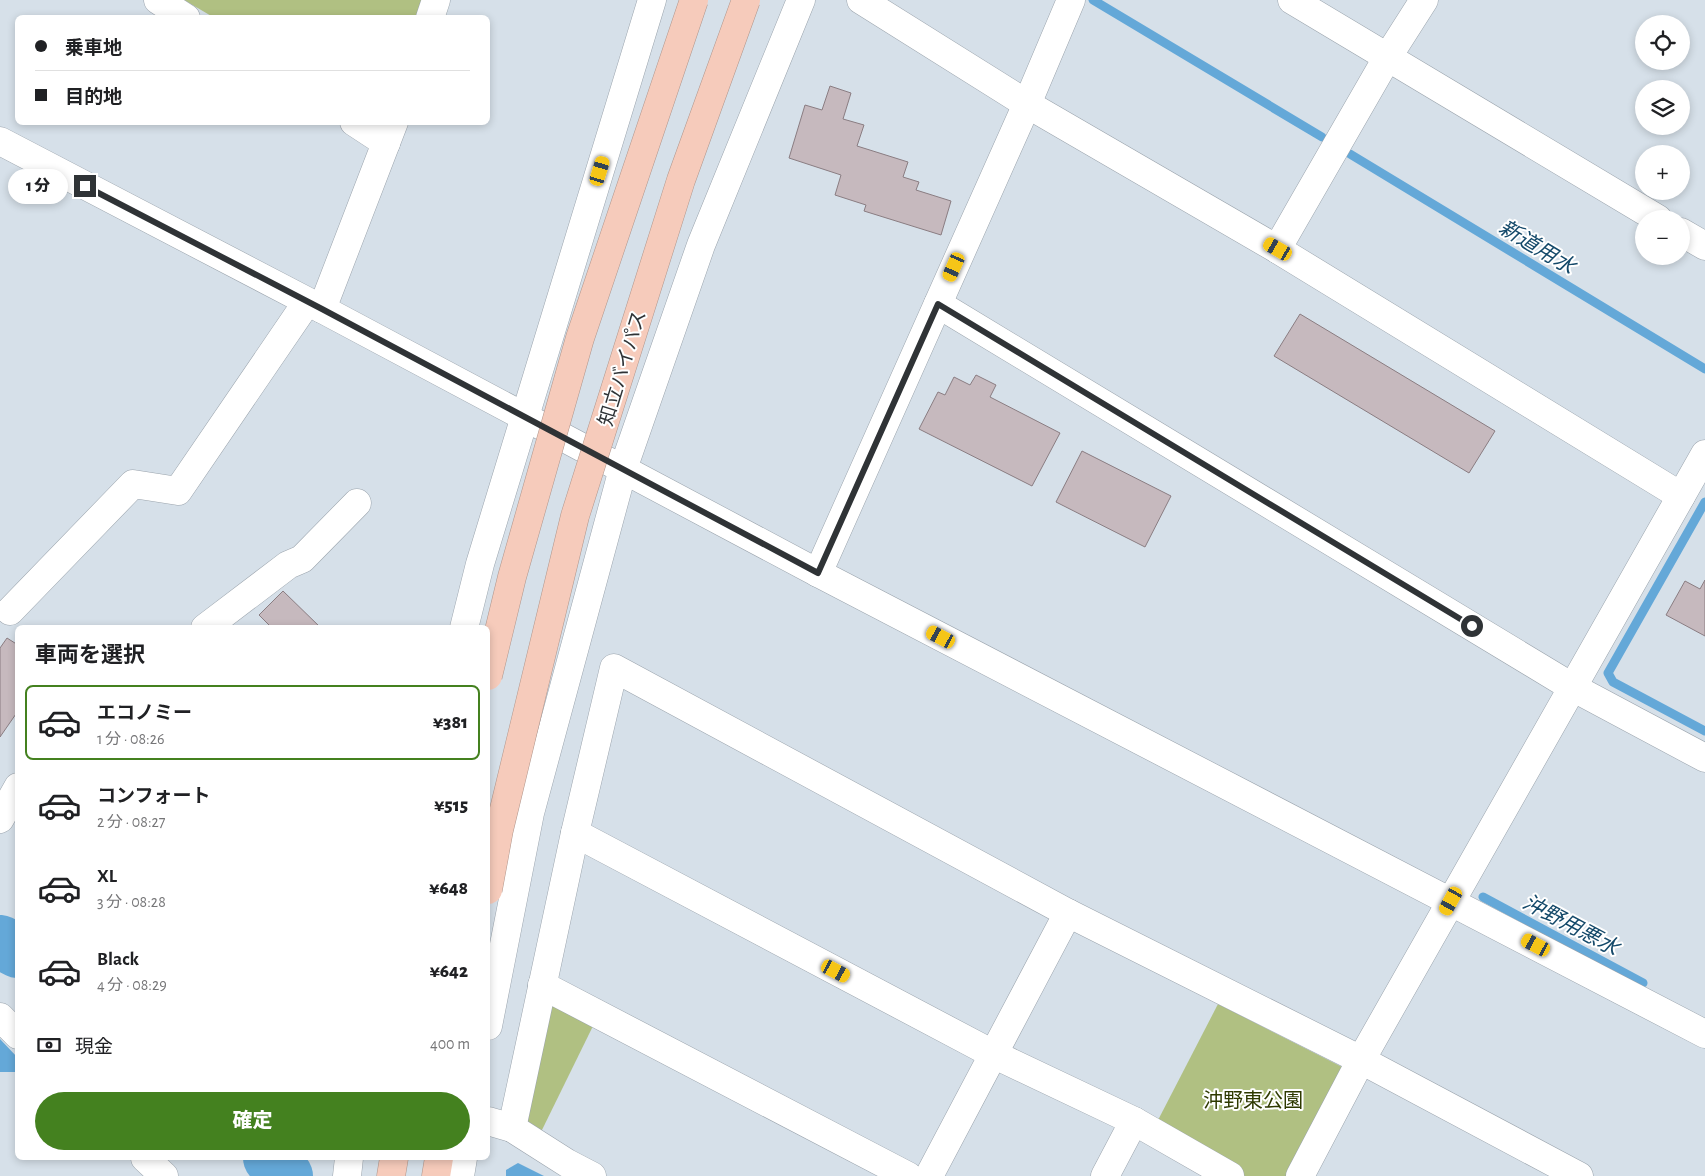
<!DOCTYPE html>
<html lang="ja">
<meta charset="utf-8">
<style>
:root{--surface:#fff;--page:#f2f2f2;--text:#202124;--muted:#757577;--line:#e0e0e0;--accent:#44811f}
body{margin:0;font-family:"Alegreya Sans","Noto Sans JP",sans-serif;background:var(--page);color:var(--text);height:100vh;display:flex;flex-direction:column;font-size:19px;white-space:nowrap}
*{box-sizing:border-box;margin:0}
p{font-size:16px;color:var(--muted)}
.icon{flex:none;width:28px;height:28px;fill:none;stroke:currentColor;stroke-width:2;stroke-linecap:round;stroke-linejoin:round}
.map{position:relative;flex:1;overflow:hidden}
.panel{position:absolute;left:15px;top:625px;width:475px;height:535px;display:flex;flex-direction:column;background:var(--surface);border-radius:8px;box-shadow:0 2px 8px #0003}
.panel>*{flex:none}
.hud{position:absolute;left:15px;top:15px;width:475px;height:110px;border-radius:8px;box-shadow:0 2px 8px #0003;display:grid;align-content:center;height:110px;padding:0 20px;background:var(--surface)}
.tools{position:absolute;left:1635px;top:15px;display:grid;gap:10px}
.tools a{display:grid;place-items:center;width:55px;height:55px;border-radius:50%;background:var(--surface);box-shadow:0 2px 8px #0003;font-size:25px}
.end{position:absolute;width:22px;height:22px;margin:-11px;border:6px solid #2f3336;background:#fff;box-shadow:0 0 0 2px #fff}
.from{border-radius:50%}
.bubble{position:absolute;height:35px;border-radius:18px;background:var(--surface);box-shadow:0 2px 8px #0003;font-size:16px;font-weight:800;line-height:35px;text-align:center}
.car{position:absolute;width:15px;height:30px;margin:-15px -8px;border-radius:6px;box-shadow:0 0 4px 1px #0007;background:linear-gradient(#f5c518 24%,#345 0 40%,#f5c518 0 76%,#345 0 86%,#f5c518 0)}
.hud b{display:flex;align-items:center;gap:18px;height:48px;font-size:19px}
.hud b+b{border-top:1px solid var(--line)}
.hud i{width:12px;height:12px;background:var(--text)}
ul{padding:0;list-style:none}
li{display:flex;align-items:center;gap:15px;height:75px;margin:0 10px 8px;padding:0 10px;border:2px solid transparent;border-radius:8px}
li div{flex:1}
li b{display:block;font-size:19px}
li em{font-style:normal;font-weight:800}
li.on{border-color:var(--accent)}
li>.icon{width:45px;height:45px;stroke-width:1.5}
h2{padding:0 20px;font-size:22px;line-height:60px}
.pay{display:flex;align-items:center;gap:12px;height:55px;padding:0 20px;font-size:19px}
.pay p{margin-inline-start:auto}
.button{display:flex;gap:10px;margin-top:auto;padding:10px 20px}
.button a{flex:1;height:58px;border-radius:30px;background:var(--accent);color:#fff;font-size:20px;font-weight:800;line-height:58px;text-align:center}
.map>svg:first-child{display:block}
</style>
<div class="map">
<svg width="1705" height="1176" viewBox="0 0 1705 1176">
<rect width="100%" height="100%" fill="#d6e0e9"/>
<g fill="#b0c082">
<path d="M 184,0 L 424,0 L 418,18 L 213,17 Z"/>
<path d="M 550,1003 L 593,1026 L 540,1134 L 525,1125 Z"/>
<path d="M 1218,1004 L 1348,1070 L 1290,1176 L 1245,1176 L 1156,1124 Z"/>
</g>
<g fill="#64a8d8">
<path d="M 0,1039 L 17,1057 L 17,1072 L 0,1072 Z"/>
<path d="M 518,1163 L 544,1176 L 506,1176 L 506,1170 Z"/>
</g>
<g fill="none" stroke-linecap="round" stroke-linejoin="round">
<g stroke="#64a8d8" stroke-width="9">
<path d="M 1093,0 L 1322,137"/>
<path d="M 1350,154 L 1705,369"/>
<path d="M 1705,502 L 1608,673 L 1613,682 L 1705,731"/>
<path d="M 1483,897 L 1643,983"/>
</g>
<g stroke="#64a8d8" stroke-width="54">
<path d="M 0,942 L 18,951"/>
<path d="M 270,1158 L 286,1176"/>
</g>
</g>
<g fill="#c6b9be" stroke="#8a7d82">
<path d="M 830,86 L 851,93 L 843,119 L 864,125 L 857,146 L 908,162 L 903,177 L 919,182 L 916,190 L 951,201 L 941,235 L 864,211 L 866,205 L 835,195 L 841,175 L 789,158 L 805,105 L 822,110 Z"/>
<path d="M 1300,314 L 1495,431 L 1469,473 L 1274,356 Z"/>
<path d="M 976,375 L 996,385 L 990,397 L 1060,433 L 1032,486 L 919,429 L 938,392 L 945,395 L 954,377 L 970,385 Z"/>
<path d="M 1082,451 L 1171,496 L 1145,547 L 1056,502 Z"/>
<path d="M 1705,580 L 1705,636 L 1666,615 L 1685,581 L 1700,589 Z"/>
<path d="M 283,591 L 321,628 L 272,628 L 259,615 Z"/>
<path d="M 7,638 L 18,645 L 18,711 L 0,737 L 0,648 Z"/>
</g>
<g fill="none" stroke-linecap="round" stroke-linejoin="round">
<g stroke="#9ba4ad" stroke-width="29">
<g id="minor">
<path d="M 158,0 L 186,18"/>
<path d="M 861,0 L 1027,104 L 1277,249 L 1681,496"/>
<path d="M 1292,0 L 1658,219"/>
<path d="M 430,18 L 436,0"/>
<path d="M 354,122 L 386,143"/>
<path d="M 0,141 L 322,309 L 818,573 L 1705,1034"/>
<path d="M 1681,232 L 1705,246"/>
<path d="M 1277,249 L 1387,58 L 1424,0"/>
<path d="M 938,304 L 1572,687 L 1705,758"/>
<path d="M 322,309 L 394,122"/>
<path d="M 818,573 L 1027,104 L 1071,0"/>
<path d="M 10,611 L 133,484 L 178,491 L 307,302"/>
<path d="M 205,628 L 288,565 L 302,559 L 357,503"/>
<path d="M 464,628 L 480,564 L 652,0"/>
<path d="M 0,819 L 18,787"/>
<path d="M 575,833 L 614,668 L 1068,913"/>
<path d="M 542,985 L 908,1176"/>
<path d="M 0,1017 L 18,1035"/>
<path d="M 488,1026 L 530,813 L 623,469 L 701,245 L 801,0"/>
<path d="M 488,1121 L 512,1128 L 567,1163 L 592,1176"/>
<path d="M 512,1128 L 575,833 L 993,1054 L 1134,1121 L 1230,1176"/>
<path d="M 145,1158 L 164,1176"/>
<path d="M 347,1176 L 349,1158"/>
<path d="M 460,1176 L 463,1158"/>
<path d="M 929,1176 L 1068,913 L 1361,1060 L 1579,1176"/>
<path d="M 1105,1176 L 1134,1121"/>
<path d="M 1300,1176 L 1361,1060 L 1705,454"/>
</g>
</g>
<g stroke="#b0968c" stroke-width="29">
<g id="highway">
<path d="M 391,1176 L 394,1158"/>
<path d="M 436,1176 L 439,1158"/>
</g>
</g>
<use href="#minor" stroke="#fff" stroke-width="28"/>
<use href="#highway" stroke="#f6cbbb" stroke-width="28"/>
<g stroke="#b0968c" stroke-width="29" stroke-linecap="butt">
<g id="highway-bridge">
<path d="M 488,676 L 512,577 L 580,338 L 694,0"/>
<path d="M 488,890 L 499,830 L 575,516 L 681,180 L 746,0"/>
</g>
</g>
<use href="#highway-bridge" stroke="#f6cbbb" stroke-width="28"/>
</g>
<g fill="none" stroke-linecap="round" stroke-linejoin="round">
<path stroke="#2f3336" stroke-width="6" d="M 85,186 L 322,309 L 818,573 L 938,304 L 1472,626"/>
</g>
<g text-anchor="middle" stroke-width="4" stroke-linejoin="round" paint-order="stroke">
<g font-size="20" fill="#2f3336" stroke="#fff">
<text transform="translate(622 368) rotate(-73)" y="7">知立バイパス</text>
</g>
<g font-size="20" fill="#2e3900" stroke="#fff">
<text x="1253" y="1107">沖野東公園</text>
</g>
<g font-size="21" font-style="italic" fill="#14496a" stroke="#fff">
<text transform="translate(1537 247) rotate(31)" y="7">新道用水</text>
<text transform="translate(1571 925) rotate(28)" y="7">沖野用悪水</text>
</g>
</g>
</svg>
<div class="tools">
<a><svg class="icon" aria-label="locate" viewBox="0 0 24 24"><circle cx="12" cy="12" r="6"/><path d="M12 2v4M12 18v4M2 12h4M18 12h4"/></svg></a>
<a><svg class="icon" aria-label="layers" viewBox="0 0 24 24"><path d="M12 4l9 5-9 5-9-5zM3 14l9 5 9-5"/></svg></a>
<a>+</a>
<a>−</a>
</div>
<i class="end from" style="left:1472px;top:626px"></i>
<i class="end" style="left:85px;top:186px"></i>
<div class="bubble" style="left:8px;top:169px;width:60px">1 分</div>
<i class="car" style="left:600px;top:171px;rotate:17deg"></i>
<i class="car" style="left:1278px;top:249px;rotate:300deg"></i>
<i class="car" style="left:954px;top:267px;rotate:204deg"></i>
<i class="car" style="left:941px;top:637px;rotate:298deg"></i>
<i class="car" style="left:1451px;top:901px;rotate:209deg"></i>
<i class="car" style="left:1536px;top:945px;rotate:298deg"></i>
<i class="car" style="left:836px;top:971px;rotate:118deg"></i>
<div class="hud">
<b><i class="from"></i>乗車地</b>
<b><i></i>目的地</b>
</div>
<section class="panel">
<h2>車両を選択</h2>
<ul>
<li class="on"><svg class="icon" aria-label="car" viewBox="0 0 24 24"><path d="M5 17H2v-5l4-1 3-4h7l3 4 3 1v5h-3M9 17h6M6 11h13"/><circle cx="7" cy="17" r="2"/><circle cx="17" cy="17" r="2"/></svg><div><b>エコノミー</b><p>1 分 · 08:26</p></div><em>¥381</em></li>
<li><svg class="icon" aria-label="car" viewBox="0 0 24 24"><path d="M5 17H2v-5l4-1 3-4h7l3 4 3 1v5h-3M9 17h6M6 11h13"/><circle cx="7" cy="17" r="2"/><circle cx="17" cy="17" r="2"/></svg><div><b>コンフォート</b><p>2 分 · 08:27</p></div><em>¥515</em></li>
<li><svg class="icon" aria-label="car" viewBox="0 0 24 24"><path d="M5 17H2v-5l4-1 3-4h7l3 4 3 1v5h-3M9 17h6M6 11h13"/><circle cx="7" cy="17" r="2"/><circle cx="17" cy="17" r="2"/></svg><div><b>XL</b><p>3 分 · 08:28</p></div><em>¥648</em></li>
<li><svg class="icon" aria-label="car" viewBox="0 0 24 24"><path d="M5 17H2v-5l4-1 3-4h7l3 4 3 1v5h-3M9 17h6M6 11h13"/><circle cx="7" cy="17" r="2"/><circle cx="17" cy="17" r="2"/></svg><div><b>Black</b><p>4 分 · 08:29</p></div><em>¥642</em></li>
</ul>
<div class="pay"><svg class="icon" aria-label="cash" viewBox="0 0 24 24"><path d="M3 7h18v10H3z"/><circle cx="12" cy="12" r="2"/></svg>現金<p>400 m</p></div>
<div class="button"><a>確定</a></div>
</section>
</div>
